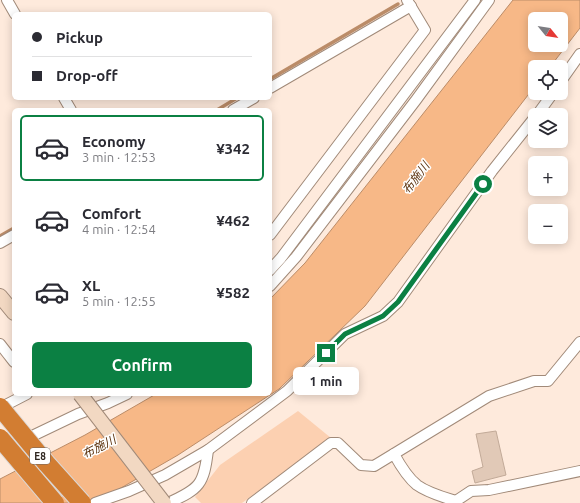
<!DOCTYPE html>
<meta charset="utf-8">
<style>
:root{--surface:#fff;--page:#f7f7f7;--text:#2b2b33;--muted:#7c7c81;--line:#e1e1e2;--accent:#0b8043}
body{margin:0;font-family:Ubuntu,"Noto Sans JP",sans-serif;background:var(--page);color:var(--text);height:100vh;display:flex;flex-direction:column;font-size:15px;white-space:nowrap}
*{box-sizing:border-box;margin:0}
p{font-size:13px;color:var(--muted)}
.icon{flex:none;width:22px;height:22px;fill:none;stroke:currentColor;stroke-width:2;stroke-linecap:round;stroke-linejoin:round}
.map{position:relative;flex:1;overflow:hidden}
.drawer{position:absolute;left:12px;top:108px;width:260px;height:288px;display:flex;flex-direction:column;background:var(--surface);border-radius:6px;box-shadow:0 2px 10px #0003}
.drawer>*{flex:none}
.top-card{position:absolute;left:12px;top:12px;width:260px;height:88px;border-radius:6px;box-shadow:0 2px 10px #0003;display:grid;align-content:center;height:88px;padding:0 20px;background:var(--surface)}
.needle{width:26px;rotate:120deg}
.controls{position:absolute;left:528px;top:12px;display:grid;gap:8px}
.controls a{display:grid;place-items:center;width:40px;height:40px;border-radius:6px;background:var(--surface);box-shadow:0 2px 10px #0003;font-size:20px}
.end{position:absolute;width:18px;height:18px;margin:-9px;border:5px solid #0b8043;background:#fff;box-shadow:0 0 0 2px #fff}
.from{border-radius:50%}
.bubble{position:absolute;height:28px;border-radius:6px;background:var(--surface);box-shadow:0 2px 10px #0003;font-size:13px;font-weight:700;line-height:28px;text-align:center}
.top-card b{display:flex;align-items:center;gap:14px;height:38px;font-size:15px}
.top-card b+b{border-top:1px solid var(--line)}
.top-card i{width:10px;height:10px;background:var(--text)}
ul{padding:7px 0 0;list-style:none}
li{display:flex;align-items:center;gap:12px;height:66px;margin:0 8px 6px;padding:0 12px;border:2px solid transparent;border-radius:6px}
li div{flex:1}
li b{display:block;font-size:15px}
li em{font-style:normal;font-weight:700}
li.on{border-color:var(--accent)}
li>.icon{width:36px;height:36px;stroke-width:1.5}
.cta{display:flex;gap:8px;margin-top:auto;padding:8px 20px}
.cta a{flex:1;height:46px;border-radius:6px;background:var(--accent);color:#fff;font-size:16px;font-weight:700;line-height:46px;text-align:center}
.map>svg:first-child{display:block}
</style>
<div class="map">
<svg width="580" height="503" viewBox="0 0 580 503">
<rect width="100%" height="100%" fill="#feeadc"/>
<path fill="#fcd0b1" d="M 298,411 L 331,438 L 242,503 L 201,503 L 195,497 L 220,465 Z"/>
<path fill="#f7b887" stroke="#bb8c68" fill-rule="evenodd" d="M 513,0 L 580,0 L 580,28 L 550,67 L 535,67 L 535,86 L 365,306 L 279,389 L 178,455 L 95,503 L 0,503 L 0,479 L 85,435 L 156,394 L 270,394 L 270,299 L 305,263 ZM 535,19 L 561,19 L 561,45 L 535,45 Z"/>
<g fill="none" stroke-linecap="round" stroke-linejoin="round">
<g stroke="#bb8c68" stroke-width="3.5">
<path d="M 270,79 L 398,4"/>
<path d="M 217,110 L 237,98"/>
<path d="M 0,236 L 14,228"/>
</g>
</g>
<path fill="#e1c9b7" stroke="#c2aa98" d="M 496,431 L 506,475 L 475,483 L 472,471 L 483,467 L 476,434 Z"/>
<g fill="none" stroke-linecap="round" stroke-linejoin="round">
<g stroke="#a18a79" stroke-width="12">
<g id="street">
<path d="M 7,0 L 15,14"/>
<path d="M 561,81 L 580,54"/>
<path d="M 270,88 L 411,6"/>
<path d="M 64,98 L 71,110"/>
<path d="M 233,110 L 254,98"/>
<path d="M 537,115 L 553,93"/>
<path d="M 270,235 L 425,30 L 407,0"/>
<path d="M 0,243 L 14,235"/>
<path d="M 270,270 L 281,258 L 475,0"/>
<path d="M 270,286 L 296,257 L 416,100 L 489,0"/>
<path d="M 0,344 L 14,362"/>
<path d="M 0,408 L 27,394"/>
<path d="M 5,449 L 78,414 L 108,403 L 127,394"/>
<path d="M 208,450 L 287,391 L 345,334 L 383,316 L 398,302 L 492,171 L 535,117"/>
<path d="M 394,454 C 400,465 407,477 417,485 C 428,493 443,497 456,501"/>
<path d="M 95,503 L 129,491 L 165,475 L 208,450 C 204,484 200,489 168,503"/>
<path d="M 252,503 L 331,443 L 338,443 L 361,465 L 374,466 L 489,396 L 534,381 L 548,381 L 580,342"/>
<path d="M 453,503 L 471,491 L 489,490 L 580,471"/>
</g>
</g>
<g stroke="#a18a79" stroke-width="16">
<path id="secondary" d="M 0,296 L 14,313"/>
</g>
<use href="#street" stroke="#fff" stroke-width="10"/>
<use href="#secondary" stroke="#f2d8c2" stroke-width="14"/>
<g stroke="#a18a79" stroke-width="16" stroke-linecap="butt">
<path id="secondary-bridge" d="M 80,394 L 164,503"/>
</g>
<g stroke="#dad8d7" stroke-width="20" stroke-linecap="butt">
<g id="highway-bridge">
<path d="M 0,407 L 47,464 L 82,503"/>
<path d="M 0,438 L 55,503"/>
</g>
</g>
<use href="#secondary-bridge" stroke="#f2d8c2" stroke-width="14"/>
<use href="#highway-bridge" stroke="#d27d32" stroke-width="18"/>
</g>
<g fill="none" stroke-linecap="round" stroke-linejoin="round">
<path stroke="#0b8043" stroke-width="5" d="M 326,353 L 345,334 L 383,316 L 398,302 L 483,184"/>
</g>
<g text-anchor="middle" stroke-width="3" stroke-linejoin="round" paint-order="stroke">
<rect fill="#fff" stroke="#6d6762" stroke-width="1" x="30" y="448" width="20" height="16" rx="3"/>
<g font-size="10" font-weight="bold" fill="#2f261f">
<text x="40" y="460">E8</text>
</g>
<g font-size="12" font-style="italic" fill="#5e3511" stroke="#fff">
<text transform="translate(416 178) rotate(-53)" y="4">布施川</text>
<text transform="translate(99 447) rotate(-27)" y="4">布施川</text>
</g>
</g>
</svg>
<div class="controls">
<a><svg class="needle" viewBox="-14 -14 28 28"><path d="M0-13l5 13h-10z" fill="#e53935"/><path d="M0 13l5-13h-10z" fill="#7c7c81"/></svg></a>
<a><svg class="icon" aria-label="locate" viewBox="0 0 24 24"><circle cx="12" cy="12" r="6"/><path d="M12 2v4M12 18v4M2 12h4M18 12h4"/></svg></a>
<a><svg class="icon" aria-label="layers" viewBox="0 0 24 24"><path d="M12 4l9 5-9 5-9-5zM3 14l9 5 9-5"/></svg></a>
<a>+</a>
<a>−</a>
</div>
<i class="end from" style="left:483px;top:184px"></i>
<i class="end" style="left:326px;top:353px"></i>
<div class="bubble" style="left:293px;top:367px;width:66px">1 min</div>
<div class="top-card">
<b><i class="from"></i>Pickup</b>
<b><i></i>Drop-off</b>
</div>
<section class="drawer">
<ul>
<li class="on"><svg class="icon" aria-label="car" viewBox="0 0 24 24"><path d="M5 17H2v-5l4-1 3-4h7l3 4 3 1v5h-3M9 17h6M6 11h13"/><circle cx="7" cy="17" r="2"/><circle cx="17" cy="17" r="2"/></svg><div><b>Economy</b><p>3 min · 12:53</p></div><em>¥342</em></li>
<li><svg class="icon" aria-label="car" viewBox="0 0 24 24"><path d="M5 17H2v-5l4-1 3-4h7l3 4 3 1v5h-3M9 17h6M6 11h13"/><circle cx="7" cy="17" r="2"/><circle cx="17" cy="17" r="2"/></svg><div><b>Comfort</b><p>4 min · 12:54</p></div><em>¥462</em></li>
<li><svg class="icon" aria-label="car" viewBox="0 0 24 24"><path d="M5 17H2v-5l4-1 3-4h7l3 4 3 1v5h-3M9 17h6M6 11h13"/><circle cx="7" cy="17" r="2"/><circle cx="17" cy="17" r="2"/></svg><div><b>XL</b><p>5 min · 12:55</p></div><em>¥582</em></li>
</ul>
<div class="cta"><a>Confirm</a></div>
</section>
</div>
